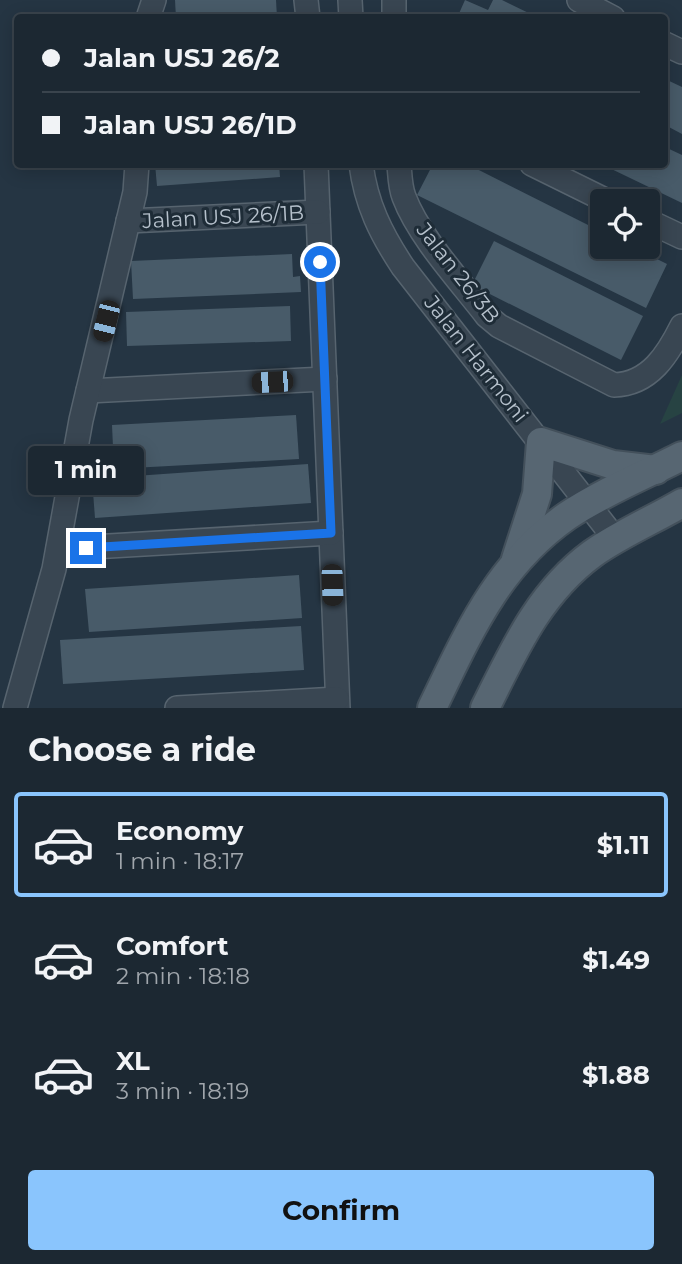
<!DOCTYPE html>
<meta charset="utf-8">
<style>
:root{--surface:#1c2832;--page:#29343e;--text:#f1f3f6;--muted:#a0a6ac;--line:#3a444d;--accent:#8ac5fd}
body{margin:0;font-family:Montserrat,sans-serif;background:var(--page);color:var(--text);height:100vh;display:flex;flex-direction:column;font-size:26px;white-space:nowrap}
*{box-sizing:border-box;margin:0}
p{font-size:23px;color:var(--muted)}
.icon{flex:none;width:38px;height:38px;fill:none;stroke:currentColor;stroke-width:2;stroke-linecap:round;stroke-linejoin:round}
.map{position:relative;height:708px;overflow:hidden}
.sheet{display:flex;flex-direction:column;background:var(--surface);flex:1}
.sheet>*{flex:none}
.hud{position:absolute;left:14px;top:14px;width:654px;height:154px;border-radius:7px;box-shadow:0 4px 18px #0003,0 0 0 2px var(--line);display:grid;align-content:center;height:154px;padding:0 28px;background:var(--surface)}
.controls{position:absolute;left:590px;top:189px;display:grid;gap:14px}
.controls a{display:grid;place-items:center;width:70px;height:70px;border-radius:7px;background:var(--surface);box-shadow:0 4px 18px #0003,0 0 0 2px var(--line);font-size:35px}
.end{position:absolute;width:32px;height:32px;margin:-16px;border:9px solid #1a73e8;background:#fff;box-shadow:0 0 0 4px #fff}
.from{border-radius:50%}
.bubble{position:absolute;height:49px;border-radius:7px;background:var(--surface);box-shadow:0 4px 18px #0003,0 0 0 2px var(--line);font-size:23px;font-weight:700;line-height:49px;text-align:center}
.car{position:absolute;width:21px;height:42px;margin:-21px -10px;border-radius:9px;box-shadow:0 0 5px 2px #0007;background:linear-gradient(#222 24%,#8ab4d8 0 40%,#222 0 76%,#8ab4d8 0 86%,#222 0)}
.hud b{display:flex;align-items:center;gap:24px;height:66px;font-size:26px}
.hud b+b{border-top:2px solid var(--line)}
.hud i{width:18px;height:18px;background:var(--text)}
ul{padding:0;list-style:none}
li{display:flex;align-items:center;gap:21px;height:105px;margin:0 14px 10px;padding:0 14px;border:4px solid transparent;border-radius:7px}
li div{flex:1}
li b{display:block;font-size:26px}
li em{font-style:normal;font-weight:700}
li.current{border-color:var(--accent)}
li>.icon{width:63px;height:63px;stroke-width:1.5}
h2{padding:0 28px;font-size:32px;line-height:84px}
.primary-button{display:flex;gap:14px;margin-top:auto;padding:14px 28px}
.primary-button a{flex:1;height:80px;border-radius:7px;background:var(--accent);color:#111;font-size:28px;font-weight:700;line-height:80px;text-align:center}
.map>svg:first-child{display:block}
</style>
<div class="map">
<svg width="682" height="708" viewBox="0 0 682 708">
<rect width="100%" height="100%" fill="#253543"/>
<path fill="#274343" d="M 682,375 L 682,413 L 660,424 Z"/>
<g fill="#485b69">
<path d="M 175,0 L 276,0 L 277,18 L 176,18 Z"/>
<path d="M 465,0 L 488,10 L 493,0 L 502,0 L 539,18 L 457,18 Z"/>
<path d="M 665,79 L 682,87 L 682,134 L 665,125 Z"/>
<path d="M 665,147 L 682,155 L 682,203 L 601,164 L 665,164 Z"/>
<path d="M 155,164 L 279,164 L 280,177 L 157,186 Z"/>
<path d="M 433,164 L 467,164 L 602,232 L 602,247 L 633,247 L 667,264 L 646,308 L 417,195 Z"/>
<path d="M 494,241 L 643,316 L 621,360 L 472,285 Z"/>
<path d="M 292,254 L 293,277 L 300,276 L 301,292 L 133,299 L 131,261 Z"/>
<path d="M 290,306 L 291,341 L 127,346 L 126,312 Z"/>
<path d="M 296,415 L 299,459 L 114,469 L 112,425 Z"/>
<path d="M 308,464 L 311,503 L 95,518 L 92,479 Z"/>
<path d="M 299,575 L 302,618 L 89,632 L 85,589 Z"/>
<path d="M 301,626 L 304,670 L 63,684 L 60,640 Z"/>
</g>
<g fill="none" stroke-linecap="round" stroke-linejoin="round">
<g stroke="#57646f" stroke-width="26">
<g id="minor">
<path d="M 306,0 L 308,18"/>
<path d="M 350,0 L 351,18"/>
<path d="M 394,0 L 394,18"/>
<path d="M 579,0 L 613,18"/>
<path d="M 148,18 L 154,0"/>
<path d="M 665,44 L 682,52"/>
<path d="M 316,164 L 338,708"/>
<path d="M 361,164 C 366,204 381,234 403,267 L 616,540"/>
<path d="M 399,164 C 400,176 400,187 404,197 C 419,237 461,282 487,316 L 499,326 L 614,385 C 650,384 668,354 682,326"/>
<path d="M 532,164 L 607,201"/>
<path d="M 128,221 L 318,212"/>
<path d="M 648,221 L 682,237"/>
<path d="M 88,391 L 325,379"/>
<path d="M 58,549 L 331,533"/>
<path d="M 15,708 L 54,569 L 81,420 L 135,192 L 137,164"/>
<path d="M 177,708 L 337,699"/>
</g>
</g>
<g stroke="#43505b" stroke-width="32">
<g id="major">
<path d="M 516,559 L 537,494 L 541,442 L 613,465 L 656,470"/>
<path d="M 432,708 C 468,634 497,565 567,516 C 601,493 645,475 682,456"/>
<path d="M 485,708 C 514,650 539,593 592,554 C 620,534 653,520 682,503"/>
</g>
</g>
<use href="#minor" stroke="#394652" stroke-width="23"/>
<use href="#major" stroke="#576672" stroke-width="28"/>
</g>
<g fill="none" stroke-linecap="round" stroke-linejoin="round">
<path stroke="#1a73e8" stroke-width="9" d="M 86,548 L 331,533 L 320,262"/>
</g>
<g text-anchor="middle" stroke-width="6" stroke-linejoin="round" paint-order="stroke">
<g font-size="21" fill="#b6c1cc" stroke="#1e2c37">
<text transform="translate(223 217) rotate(-3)" y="7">Jalan USJ 26/1B</text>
<text transform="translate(458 273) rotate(52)" y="7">Jalan 26/3B</text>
<text transform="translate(476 359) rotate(52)" y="7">Jalan Harmoni</text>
</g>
</g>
</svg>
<div class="controls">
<a><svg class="icon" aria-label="locate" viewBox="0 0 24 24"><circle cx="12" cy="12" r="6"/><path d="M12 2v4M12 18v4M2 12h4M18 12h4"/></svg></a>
</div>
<i class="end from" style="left:320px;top:262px"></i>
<i class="end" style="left:86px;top:548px"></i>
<div class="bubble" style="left:28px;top:446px;width:116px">1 min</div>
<i class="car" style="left:106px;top:321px;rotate:194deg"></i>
<i class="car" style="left:272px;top:382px;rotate:267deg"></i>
<i class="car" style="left:332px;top:585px;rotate:178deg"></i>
<div class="hud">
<b><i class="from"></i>Jalan USJ 26/2</b>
<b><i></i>Jalan USJ 26/1D</b>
</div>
</div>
<section class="sheet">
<h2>Choose a ride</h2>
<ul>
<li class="current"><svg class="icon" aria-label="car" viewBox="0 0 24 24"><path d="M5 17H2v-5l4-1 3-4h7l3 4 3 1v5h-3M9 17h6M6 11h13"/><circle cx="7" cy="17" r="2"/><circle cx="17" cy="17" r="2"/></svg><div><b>Economy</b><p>1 min · 18:17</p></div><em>$1.11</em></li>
<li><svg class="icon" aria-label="car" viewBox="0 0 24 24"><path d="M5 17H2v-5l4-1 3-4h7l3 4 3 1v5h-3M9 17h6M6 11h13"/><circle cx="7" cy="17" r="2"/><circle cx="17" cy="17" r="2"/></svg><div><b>Comfort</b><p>2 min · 18:18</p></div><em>$1.49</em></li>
<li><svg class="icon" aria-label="car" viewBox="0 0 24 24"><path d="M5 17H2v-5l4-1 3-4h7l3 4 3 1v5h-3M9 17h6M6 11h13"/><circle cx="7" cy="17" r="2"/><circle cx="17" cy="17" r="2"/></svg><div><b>XL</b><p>3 min · 18:19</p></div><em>$1.88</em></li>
</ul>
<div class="primary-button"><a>Confirm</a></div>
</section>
